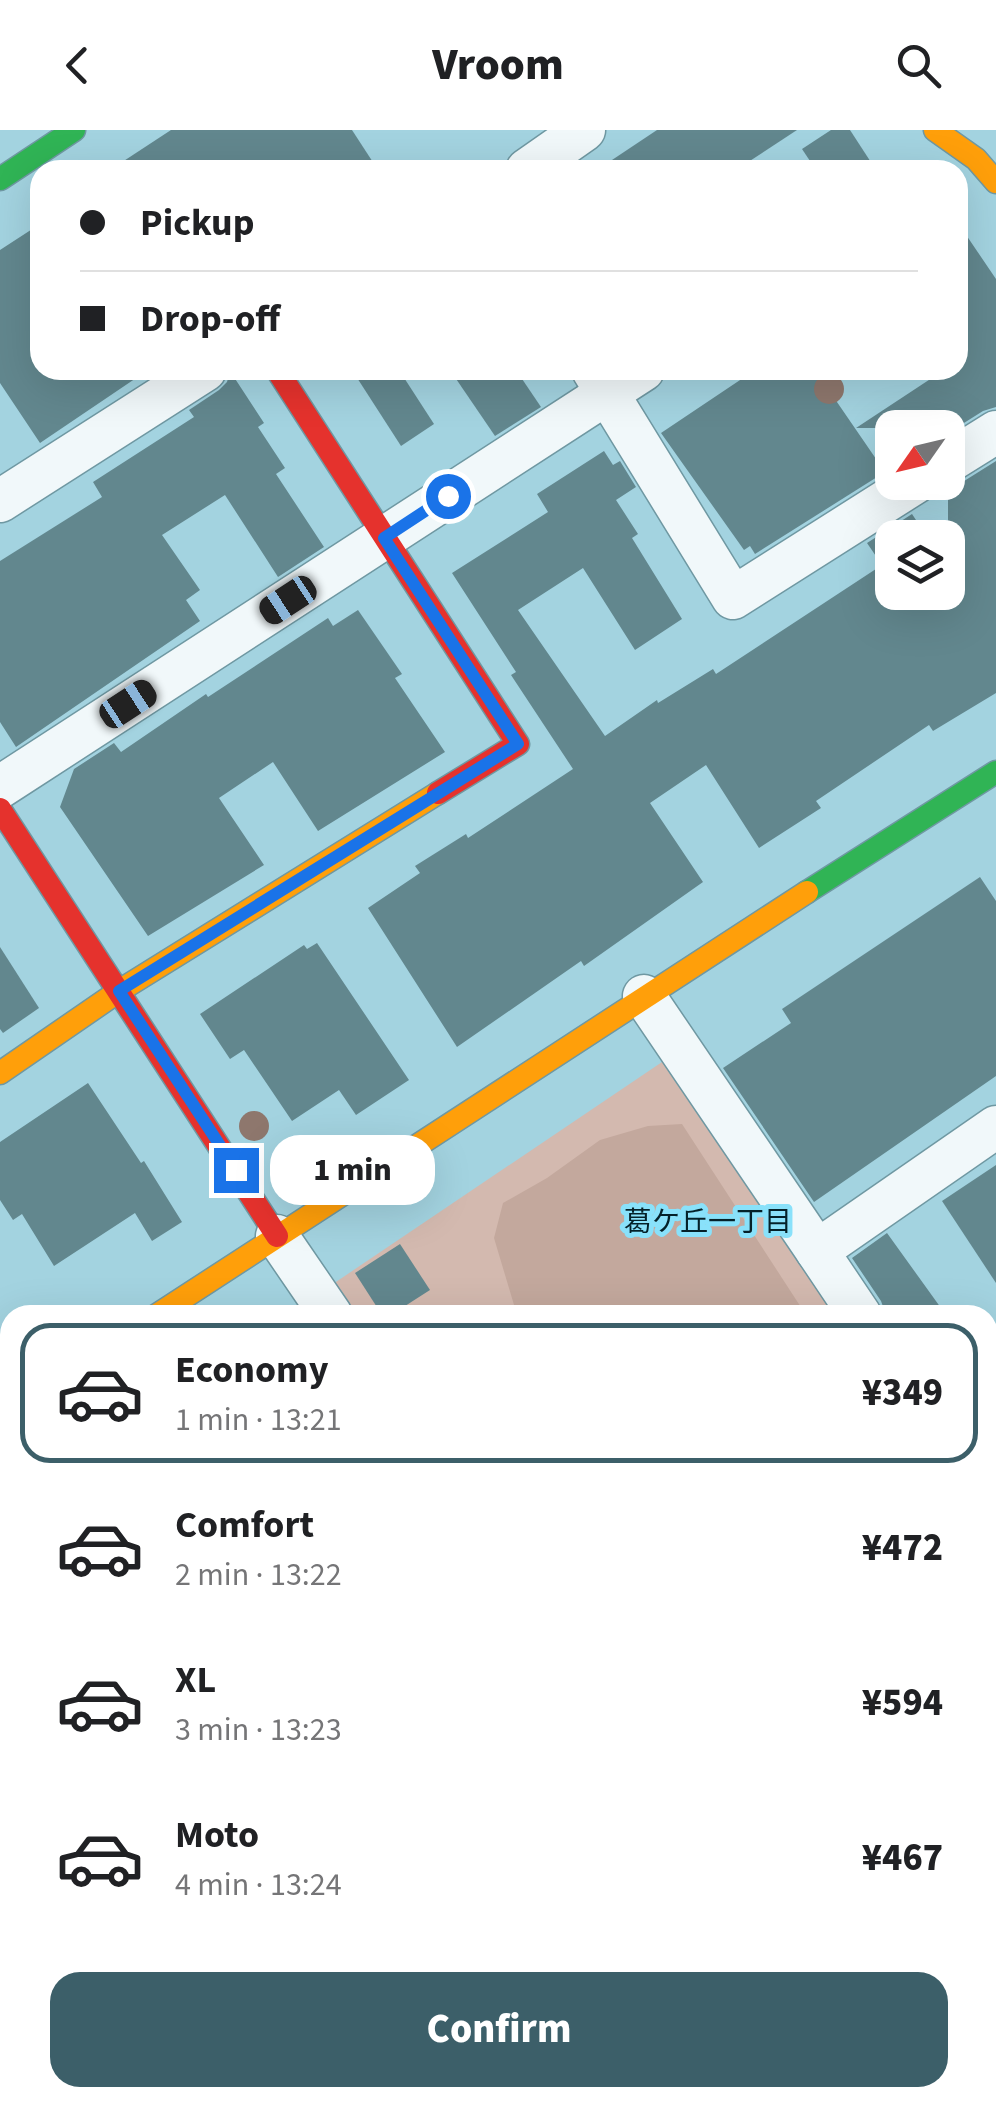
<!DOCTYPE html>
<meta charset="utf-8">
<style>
:root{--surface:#fff;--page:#f6f6f6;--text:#202124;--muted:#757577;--line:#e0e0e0;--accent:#3c5f69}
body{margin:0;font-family:"Source Sans 3","Noto Sans JP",sans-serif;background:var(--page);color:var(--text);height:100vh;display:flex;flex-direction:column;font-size:38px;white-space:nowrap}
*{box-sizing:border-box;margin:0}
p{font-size:32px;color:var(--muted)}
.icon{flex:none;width:55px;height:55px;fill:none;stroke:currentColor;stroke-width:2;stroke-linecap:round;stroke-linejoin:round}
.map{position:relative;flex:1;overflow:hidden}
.panel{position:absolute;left:0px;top:1175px;width:998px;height:802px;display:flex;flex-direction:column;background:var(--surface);border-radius:30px 30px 0 0;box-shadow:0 10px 40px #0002}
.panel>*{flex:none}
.banner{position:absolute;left:30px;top:30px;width:938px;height:220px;border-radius:30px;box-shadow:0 10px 40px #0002;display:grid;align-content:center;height:220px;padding:0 50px;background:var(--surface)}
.needle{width:65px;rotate:236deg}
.fabs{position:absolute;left:875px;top:280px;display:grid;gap:20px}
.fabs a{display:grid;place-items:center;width:90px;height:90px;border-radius:20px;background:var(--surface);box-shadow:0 10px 40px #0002;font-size:50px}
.end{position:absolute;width:45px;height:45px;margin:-22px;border:12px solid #1a73e8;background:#fff;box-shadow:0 0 0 5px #fff}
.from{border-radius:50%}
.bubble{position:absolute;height:70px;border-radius:30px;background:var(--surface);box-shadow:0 10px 40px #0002;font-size:32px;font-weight:800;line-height:70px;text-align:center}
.car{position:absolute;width:30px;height:60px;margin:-30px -15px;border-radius:12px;box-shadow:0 0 8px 2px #0007;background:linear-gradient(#222 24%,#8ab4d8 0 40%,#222 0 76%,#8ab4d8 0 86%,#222 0)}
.banner b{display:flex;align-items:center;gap:35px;height:95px;font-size:38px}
.banner b+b{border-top:2px solid var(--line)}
.banner i{width:25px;height:25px;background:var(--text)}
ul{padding:18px 0 0;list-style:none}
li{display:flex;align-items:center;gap:30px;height:140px;margin:0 20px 15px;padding:0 30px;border:5px solid transparent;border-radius:30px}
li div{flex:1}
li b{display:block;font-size:38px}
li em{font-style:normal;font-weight:800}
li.active{border-color:var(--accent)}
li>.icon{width:90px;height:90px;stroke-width:1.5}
.primary-button{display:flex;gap:20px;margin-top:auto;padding:20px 50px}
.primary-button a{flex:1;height:115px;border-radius:30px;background:var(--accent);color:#fff;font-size:40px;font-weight:800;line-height:115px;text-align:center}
header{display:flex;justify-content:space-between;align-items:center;height:130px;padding:0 50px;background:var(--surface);font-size:45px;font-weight:800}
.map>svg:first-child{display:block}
</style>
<header><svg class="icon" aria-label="back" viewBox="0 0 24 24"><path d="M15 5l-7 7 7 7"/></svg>Vroom<svg class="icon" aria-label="search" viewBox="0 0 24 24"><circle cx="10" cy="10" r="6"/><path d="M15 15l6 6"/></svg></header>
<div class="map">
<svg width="996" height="1977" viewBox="0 0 996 1977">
<rect width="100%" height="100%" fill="#a3d3e0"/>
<path fill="#d3b9af" d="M 668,928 L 844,1185 L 340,1185 L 324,1160 Z"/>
<path fill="#c3a89d" d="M 682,994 L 806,1185 L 517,1185 L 494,1108 L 503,1073 L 547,1048 L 600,1010 L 648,996 Z"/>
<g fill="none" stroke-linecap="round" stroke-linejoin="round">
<g stroke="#5db092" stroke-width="12">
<path d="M 0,1553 L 10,1552"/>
<path d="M 988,1693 L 996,1695"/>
</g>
</g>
<g fill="#62878e">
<path d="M 171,0 L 352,0 L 378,40 L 110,40 Z"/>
<path d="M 657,0 L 797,0 L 736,40 L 597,40 Z"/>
<path d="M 831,0 L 850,0 L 876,40 L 816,40 L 802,19 Z"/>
<path d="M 958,93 L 996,149 L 996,277 L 983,281 L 948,303 L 948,298 L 856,298 L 944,240 L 958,240 Z"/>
<path d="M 40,94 L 40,240 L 148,240 L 40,313 L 0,253 L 0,120 Z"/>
<path d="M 352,240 L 399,240 L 434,294 L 401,316 Z"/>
<path d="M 450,240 L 516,240 L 541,277 L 495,306 Z"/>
<path d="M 755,240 L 815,240 L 885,342 L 755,424 L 750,416 L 744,420 L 661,303 Z"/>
<path d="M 230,241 L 264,293 L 258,297 L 285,338 L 276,344 L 324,417 L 278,447 L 225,365 L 162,405 L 200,460 L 186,470 L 200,491 L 16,617 L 0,592 L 0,431 L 102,367 L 93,352 L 194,287 L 189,280 L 219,260 L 227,252 Z"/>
<path d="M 604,321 L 613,335 L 620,331 L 636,357 L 616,370 L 638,404 L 632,408 L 682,489 L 635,520 L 583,438 L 518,480 L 605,606 L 657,570 L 658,573 L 713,539 L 716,544 L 882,435 L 867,413 L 912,384 L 928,408 L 892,408 L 892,462 L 948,462 L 948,357 L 961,353 L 996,331 L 996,563 L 933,601 L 929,595 L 816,671 L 821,678 L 759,718 L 706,635 L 650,673 L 703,752 L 584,836 L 581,831 L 457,917 L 368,778 L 420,743 L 415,736 L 466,704 L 468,708 L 573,639 L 511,545 L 516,542 L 452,443 L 548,382 L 537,364 Z"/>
<path d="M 358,480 L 402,544 L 395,548 L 445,622 L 318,701 L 273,632 L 219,668 L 264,735 L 148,806 L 60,677 L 74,639 L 114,613 L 121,622 L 206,564 L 208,567 L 328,488 L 333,496 Z"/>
<path d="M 980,747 L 996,771 L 996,946 L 814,1072 L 723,938 L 791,893 L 782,879 Z"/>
<path d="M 317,813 L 409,950 L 356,985 L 339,960 L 292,991 L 244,920 L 230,929 L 200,884 L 304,815 L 307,819 Z"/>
<path d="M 0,817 L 39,878 L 3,903 L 0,899 Z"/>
<path d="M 88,953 L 141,1033 L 144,1031 L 182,1092 L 152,1111 L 135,1083 L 54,1136 L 22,1084 L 13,1090 L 0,1070 L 0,1012 Z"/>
<path d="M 996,1035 L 996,1153 L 942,1071 Z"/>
<path d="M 887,1103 L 946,1185 L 886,1185 L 881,1171 L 852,1128 Z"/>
<path d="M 400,1114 L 430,1160 L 391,1185 L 382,1185 L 355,1143 Z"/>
</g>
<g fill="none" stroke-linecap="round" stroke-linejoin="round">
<g stroke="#6f98a2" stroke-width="22">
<path id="lane" d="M 384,1977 L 388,1968"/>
</g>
<g stroke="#6f98a2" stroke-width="45">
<g id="street">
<path d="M 527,40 L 584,0"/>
<path d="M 593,240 L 733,468 L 916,352"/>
<path d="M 948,332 L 996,302"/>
<path d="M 0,371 L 205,240"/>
<path d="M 0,657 L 643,240"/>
<path d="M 644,866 L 817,1121 L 996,997"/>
<path d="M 277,1106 L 331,1185"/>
<path d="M 817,1121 L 860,1185"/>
<path d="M 988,1374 L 996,1387"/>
<path d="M 0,1523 L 10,1522"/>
<path d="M 988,1533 L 996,1489"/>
<path d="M 0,1588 L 10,1586"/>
<path d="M 988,1726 L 996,1728"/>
</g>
</g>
<g stroke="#6f98a2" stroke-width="25">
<g id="fast">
<path d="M 0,49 L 74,0"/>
<path d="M 807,762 L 996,642"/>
</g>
</g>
<g stroke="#6f98a2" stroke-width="25">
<g id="slow">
<path d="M 935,0 L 976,29 L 996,52"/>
<path d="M 0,943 L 119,861 L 438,663"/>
<path d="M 157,1185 L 807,762"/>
<path d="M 0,1288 L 10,1282"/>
</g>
</g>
<g stroke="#6f98a2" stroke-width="25">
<g id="jam">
<path d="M 277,240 L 518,614 L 438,663"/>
<path d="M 0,679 L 277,1106"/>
</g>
</g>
<use href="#lane" stroke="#f1f8fa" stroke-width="20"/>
<use href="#street" stroke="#f1f8fa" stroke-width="42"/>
<use href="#fast" stroke="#30b455" stroke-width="22"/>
<use href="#slow" stroke="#ff9f0a" stroke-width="22"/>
<use href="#jam" stroke="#e5322d" stroke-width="22"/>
</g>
<g fill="#8e776d">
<circle cx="829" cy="259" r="15"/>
<circle cx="254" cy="996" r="15"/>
</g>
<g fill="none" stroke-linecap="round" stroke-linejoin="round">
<path stroke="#1a73e8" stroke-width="12" d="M 236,1040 L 119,861 L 518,614 L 384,408 L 448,366"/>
</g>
<g text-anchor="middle" stroke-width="10" stroke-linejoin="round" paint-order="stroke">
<g font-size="28" fill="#042129" stroke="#89e1fa">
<text x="708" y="1101">葛ケ丘一丁目</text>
</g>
</g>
</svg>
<div class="fabs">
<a><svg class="needle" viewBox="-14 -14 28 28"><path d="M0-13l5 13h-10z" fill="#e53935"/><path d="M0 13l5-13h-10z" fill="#757577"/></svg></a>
<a><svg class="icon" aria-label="layers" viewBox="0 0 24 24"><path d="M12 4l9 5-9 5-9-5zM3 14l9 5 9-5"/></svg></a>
</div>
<i class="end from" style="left:448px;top:366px"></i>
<i class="end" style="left:236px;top:1040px"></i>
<div class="bubble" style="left:270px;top:1005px;width:165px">1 min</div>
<i class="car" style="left:288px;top:470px;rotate:237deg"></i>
<i class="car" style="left:128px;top:574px;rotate:57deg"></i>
<div class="banner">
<b><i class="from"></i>Pickup</b>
<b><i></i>Drop-off</b>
</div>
<section class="panel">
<ul>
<li class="active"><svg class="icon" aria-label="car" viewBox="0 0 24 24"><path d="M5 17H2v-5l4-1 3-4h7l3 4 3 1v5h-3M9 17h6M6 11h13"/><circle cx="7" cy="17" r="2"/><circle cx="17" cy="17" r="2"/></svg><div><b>Economy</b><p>1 min · 13:21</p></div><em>¥349</em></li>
<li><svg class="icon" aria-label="car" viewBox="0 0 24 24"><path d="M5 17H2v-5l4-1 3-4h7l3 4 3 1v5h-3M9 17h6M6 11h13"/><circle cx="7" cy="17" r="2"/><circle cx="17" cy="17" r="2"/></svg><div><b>Comfort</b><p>2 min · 13:22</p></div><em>¥472</em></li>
<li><svg class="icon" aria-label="car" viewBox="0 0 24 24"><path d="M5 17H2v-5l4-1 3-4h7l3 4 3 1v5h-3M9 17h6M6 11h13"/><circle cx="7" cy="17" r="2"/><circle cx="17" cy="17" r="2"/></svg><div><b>XL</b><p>3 min · 13:23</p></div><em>¥594</em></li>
<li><svg class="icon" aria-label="car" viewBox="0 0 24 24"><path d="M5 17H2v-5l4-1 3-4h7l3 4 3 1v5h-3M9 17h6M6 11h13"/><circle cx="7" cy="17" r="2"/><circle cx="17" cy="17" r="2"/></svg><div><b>Moto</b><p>4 min · 13:24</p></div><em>¥467</em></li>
</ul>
<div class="primary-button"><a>Confirm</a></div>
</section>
</div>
